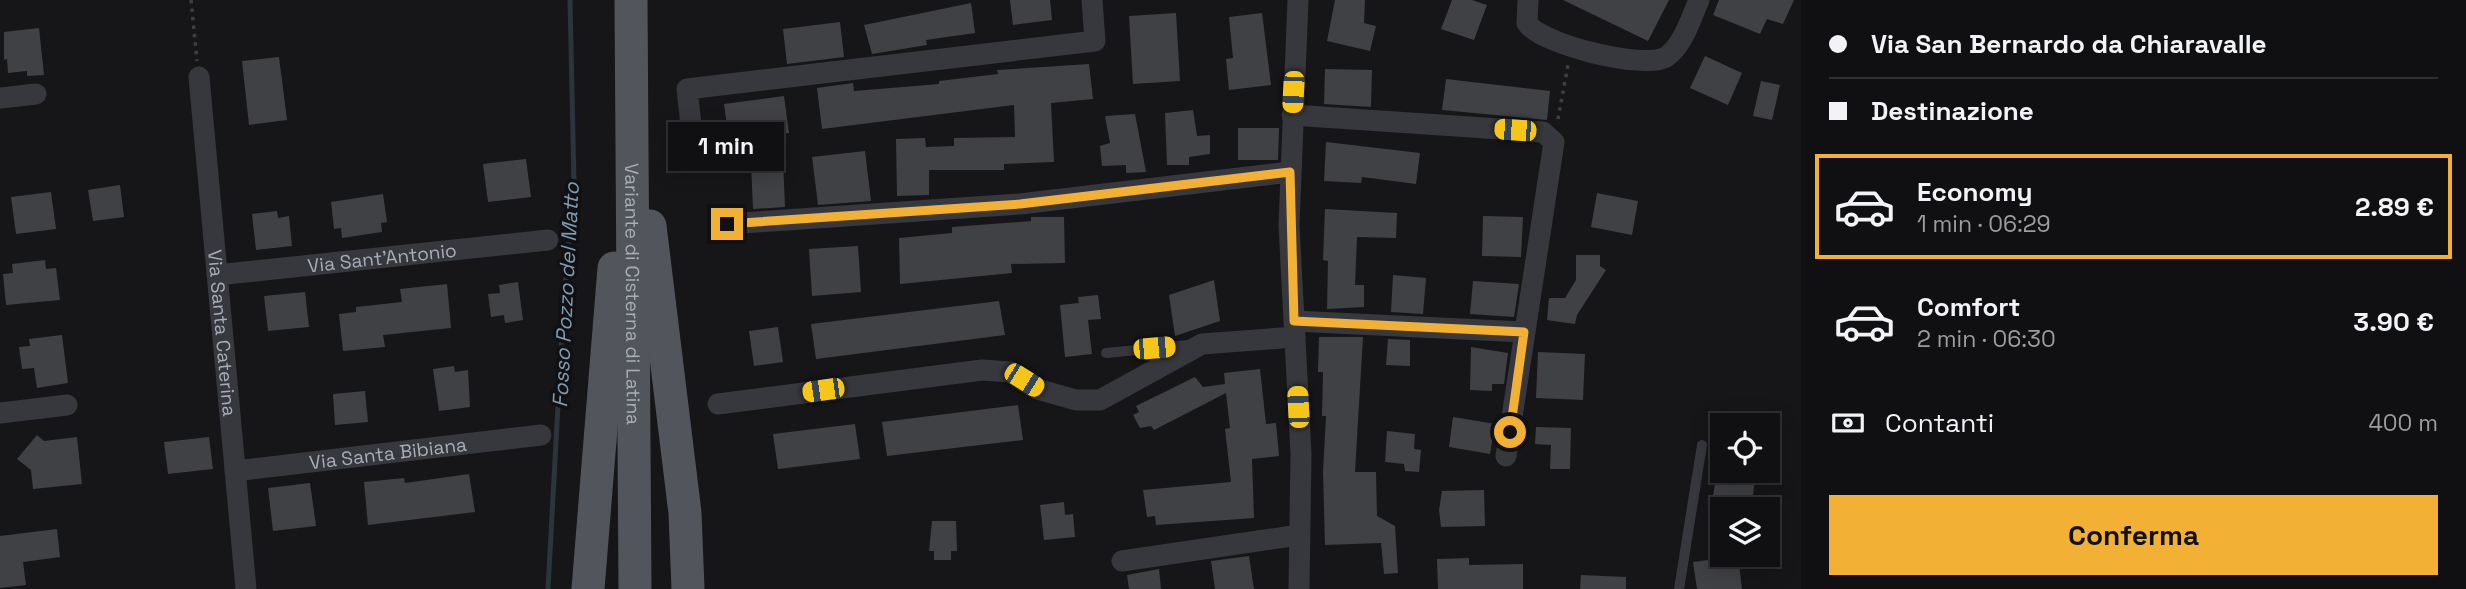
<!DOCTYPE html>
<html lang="it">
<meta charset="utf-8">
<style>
:root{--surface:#101012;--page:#1e1e20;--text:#f1f3f6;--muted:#9c9d9f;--line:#303032;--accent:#f2b134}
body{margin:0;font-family:"Space Grotesk",sans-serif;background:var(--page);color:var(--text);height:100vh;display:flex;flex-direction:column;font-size:26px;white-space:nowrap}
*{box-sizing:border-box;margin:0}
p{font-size:23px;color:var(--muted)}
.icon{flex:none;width:38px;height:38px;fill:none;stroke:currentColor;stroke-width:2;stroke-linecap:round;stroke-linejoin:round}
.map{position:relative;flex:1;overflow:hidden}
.side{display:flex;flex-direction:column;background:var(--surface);width:665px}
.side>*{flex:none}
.banner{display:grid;align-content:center;height:154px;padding:0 28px;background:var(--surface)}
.controls{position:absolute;left:1710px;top:413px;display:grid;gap:14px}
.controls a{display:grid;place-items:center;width:70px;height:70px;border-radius:0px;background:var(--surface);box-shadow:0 4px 18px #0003,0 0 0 2px var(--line);font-size:35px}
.end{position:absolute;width:32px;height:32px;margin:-16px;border:9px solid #f2b134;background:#111;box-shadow:0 0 0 4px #111}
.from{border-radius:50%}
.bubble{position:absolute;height:49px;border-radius:0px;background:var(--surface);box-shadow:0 4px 18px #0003,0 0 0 2px var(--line);font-size:23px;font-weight:700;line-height:49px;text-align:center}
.car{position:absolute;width:21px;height:42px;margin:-21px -10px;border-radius:9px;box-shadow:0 0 5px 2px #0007;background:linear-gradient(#f5c518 24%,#345 0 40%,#f5c518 0 76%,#345 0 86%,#f5c518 0)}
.banner b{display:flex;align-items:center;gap:24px;height:66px;font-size:26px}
.banner b+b{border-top:2px solid var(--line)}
.banner i{width:18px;height:18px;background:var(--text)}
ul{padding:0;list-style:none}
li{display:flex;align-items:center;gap:21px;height:105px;margin:0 14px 10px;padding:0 14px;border:4px solid transparent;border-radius:0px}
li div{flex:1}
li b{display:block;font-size:26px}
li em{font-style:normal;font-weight:700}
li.selected{border-color:var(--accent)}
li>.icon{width:63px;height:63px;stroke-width:1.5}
.pay{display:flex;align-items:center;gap:18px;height:77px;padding:0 28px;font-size:26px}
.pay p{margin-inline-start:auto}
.action{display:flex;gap:14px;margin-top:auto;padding:14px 28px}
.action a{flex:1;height:80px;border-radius:0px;background:var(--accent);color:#111;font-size:28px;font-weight:700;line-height:80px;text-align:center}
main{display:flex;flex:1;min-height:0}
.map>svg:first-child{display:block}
</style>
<main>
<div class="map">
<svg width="1801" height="589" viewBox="0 0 1801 589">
<rect width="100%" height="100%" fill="#161618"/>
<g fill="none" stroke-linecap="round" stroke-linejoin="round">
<path stroke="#2c353c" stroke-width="5" d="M 548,589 L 563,313 L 574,182 L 570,0"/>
</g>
<g fill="#404145">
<path d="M 1010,0 L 1050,0 L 1052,20 L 1013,25 Z"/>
<path d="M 1335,0 L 1365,0 L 1364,23 L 1376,26 L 1370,51 L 1327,41 Z"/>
<path d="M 1452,0 L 1472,0 L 1487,5 L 1474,40 L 1441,29 Z"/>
<path d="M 1563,0 L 1669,0 L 1648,41 Z"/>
<path d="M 1719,0 L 1794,0 L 1783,24 L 1767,19 L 1760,34 L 1713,15 Z"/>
<path d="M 971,3 L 975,33 L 926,40 L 927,45 L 872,54 L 864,25 Z"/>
<path d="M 1176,13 L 1180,81 L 1133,84 L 1129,16 Z"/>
<path d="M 1262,13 L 1271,85 L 1229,90 L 1226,59 L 1233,58 L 1229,17 Z"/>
<path d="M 840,22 L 844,57 L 787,64 L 783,29 Z"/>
<path d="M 39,28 L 44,75 L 27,76 L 27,71 L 8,73 L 7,59 L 4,60 L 4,32 Z"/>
<path d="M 1705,56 L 1742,73 L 1728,105 L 1690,88 Z"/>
<path d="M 279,57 L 287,120 L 249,125 L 242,61 Z"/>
<path d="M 1089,64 L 1093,99 L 1051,103 L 1054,162 L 1004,164 L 1004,170 L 929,170 L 929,195 L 897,196 L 896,139 L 925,138 L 926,147 L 954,146 L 954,138 L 1015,137 L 1014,105 L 822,129 L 817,88 L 853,83 L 854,91 L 939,84 L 939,81 L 998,74 L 997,70 Z"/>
<path d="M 1325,69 L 1372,70 L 1371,107 L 1324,104 Z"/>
<path d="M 1446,79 L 1550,91 L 1547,120 L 1442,110 Z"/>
<path d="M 1761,81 L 1780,85 L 1772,120 L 1753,116 Z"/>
<path d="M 784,96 L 789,133 L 729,140 L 724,104 Z"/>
<path d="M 1193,110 L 1197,136 L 1210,135 L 1210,154 L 1189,157 L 1189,165 L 1167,165 L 1165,113 Z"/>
<path d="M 1135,114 L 1146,172 L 1126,173 L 1126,165 L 1102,166 L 1100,146 L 1110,143 L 1105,116 Z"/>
<path d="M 1238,128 L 1279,128 L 1278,160 L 1238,160 Z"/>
<path d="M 1326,142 L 1420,153 L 1416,184 L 1362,177 L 1361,183 L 1324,181 Z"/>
<path d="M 865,151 L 871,201 L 818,205 L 812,157 Z"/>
<path d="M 526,159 L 531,197 L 488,202 L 483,164 Z"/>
<path d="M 783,160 L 785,207 L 753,209 L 751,163 Z"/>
<path d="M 120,185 L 124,217 L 93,221 L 88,190 Z"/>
<path d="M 51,192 L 56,229 L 16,234 L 11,197 Z"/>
<path d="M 1597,193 L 1638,201 L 1632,235 L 1591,227 Z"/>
<path d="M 383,194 L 387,222 L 381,223 L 382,232 L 342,238 L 341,228 L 334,229 L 331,202 Z"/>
<path d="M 1325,209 L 1397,213 L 1396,238 L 1357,237 L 1355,285 L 1364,285 L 1364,307 L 1327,309 L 1328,261 L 1323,260 Z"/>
<path d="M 277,211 L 278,218 L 289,216 L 292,246 L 256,250 L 252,214 Z"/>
<path d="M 1483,216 L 1523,217 L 1521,257 L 1482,256 Z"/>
<path d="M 1031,217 L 1064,217 L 1065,263 L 1011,264 L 1012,273 L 900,284 L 899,238 L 952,233 L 952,227 L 1031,221 Z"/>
<path d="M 858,246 L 861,292 L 812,296 L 809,249 Z"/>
<path d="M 1576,255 L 1600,255 L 1600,266 L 1606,270 L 1577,315 L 1575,324 L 1547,320 L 1549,298 L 1565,298 L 1576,280 Z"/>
<path d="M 45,260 L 46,269 L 56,268 L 60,300 L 6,305 L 3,274 L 13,273 L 12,264 Z"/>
<path d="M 1393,275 L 1426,278 L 1423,314 L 1391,312 Z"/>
<path d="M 1214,280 L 1220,321 L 1175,336 L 1169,295 Z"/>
<path d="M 1473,281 L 1519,284 L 1514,317 L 1470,314 Z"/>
<path d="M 518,282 L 523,320 L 505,323 L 504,315 L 491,317 L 488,294 L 500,293 L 499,285 Z"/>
<path d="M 447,284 L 451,328 L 383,335 L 385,347 L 343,351 L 339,314 L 356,312 L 356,307 L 402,302 L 400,289 Z"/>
<path d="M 305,292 L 309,327 L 268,331 L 264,296 Z"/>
<path d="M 1098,295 L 1101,319 L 1088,320 L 1092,354 L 1065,357 L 1060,305 L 1079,303 L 1078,297 Z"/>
<path d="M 999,301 L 1005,335 L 816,359 L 811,324 Z"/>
<path d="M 778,327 L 783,362 L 754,366 L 749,331 Z"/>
<path d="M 62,335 L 68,383 L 37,388 L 34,368 L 22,369 L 19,347 L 30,346 L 29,339 Z"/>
<path d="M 1319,337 L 1363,337 L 1355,472 L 1376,472 L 1377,516 L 1395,526 L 1398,573 L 1384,574 L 1381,543 L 1325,545 L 1323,472 L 1326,416 L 1322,416 L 1323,372 L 1318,372 Z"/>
<path d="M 1388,339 L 1410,340 L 1410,366 L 1386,365 Z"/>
<path d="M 1471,347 L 1508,353 L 1504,384 L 1492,384 L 1492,391 L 1470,390 Z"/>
<path d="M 1538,352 L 1585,354 L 1583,400 L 1536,398 Z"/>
<path d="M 454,366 L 455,372 L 468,370 L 470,407 L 439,411 L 433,369 Z"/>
<path d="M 1260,369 L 1266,424 L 1276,423 L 1279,456 L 1252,459 L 1254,518 L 1156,525 L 1155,516 L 1147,517 L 1143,490 L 1231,482 L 1225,429 L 1230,428 L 1226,393 L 1154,430 L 1151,426 L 1140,428 L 1133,415 L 1139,412 L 1136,406 L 1195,377 L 1203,387 L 1225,384 L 1224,373 Z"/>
<path d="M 365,391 L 368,422 L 335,425 L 333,394 Z"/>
<path d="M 1018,405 L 1023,440 L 887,456 L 882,422 Z"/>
<path d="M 1453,417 L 1495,424 L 1490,454 L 1449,447 Z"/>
<path d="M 855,424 L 860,459 L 778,469 L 773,434 Z"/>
<path d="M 1536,427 L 1571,428 L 1570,469 L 1550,469 L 1551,445 L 1535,444 Z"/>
<path d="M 1387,431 L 1415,434 L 1414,449 L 1421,450 L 1419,472 L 1405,471 L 1404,464 L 1385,462 Z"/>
<path d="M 37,435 L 44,441 L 77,437 L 82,484 L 33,489 L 31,470 L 17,459 Z"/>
<path d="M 209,437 L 213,469 L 168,474 L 164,442 Z"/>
<path d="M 1717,471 L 1756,473 L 1751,509 L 1711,509 Z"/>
<path d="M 469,474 L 475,512 L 368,525 L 364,482 L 404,478 L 405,483 Z"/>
<path d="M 310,483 L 316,526 L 273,531 L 268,488 Z"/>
<path d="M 1484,490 L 1485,526 L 1441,527 L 1439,510 L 1442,491 Z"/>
<path d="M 1064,502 L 1065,515 L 1073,514 L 1075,537 L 1044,540 L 1040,505 Z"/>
<path d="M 932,521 L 956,521 L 957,551 L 951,551 L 951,560 L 934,560 L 934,551 L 929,551 Z"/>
<path d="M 57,529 L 60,557 L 23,562 L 26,585 L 0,588 L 0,536 Z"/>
<path d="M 1249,556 L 1254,589 L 1215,589 L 1211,561 Z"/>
<path d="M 1738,556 L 1742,589 L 1697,589 L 1693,562 Z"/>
<path d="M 1469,558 L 1469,565 L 1523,564 L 1523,589 L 1438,589 L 1437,559 Z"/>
<path d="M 1159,569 L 1161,589 L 1129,589 L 1127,575 Z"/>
<path d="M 1581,575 L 1626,577 L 1626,589 L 1580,589 Z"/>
</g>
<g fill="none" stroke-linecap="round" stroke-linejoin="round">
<g stroke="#3d3f44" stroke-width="3.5" stroke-dasharray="3.5 5" stroke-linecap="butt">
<path d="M 191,0 L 197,61"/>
<path d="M 1558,119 L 1568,65"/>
</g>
<g stroke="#37383d" stroke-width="10">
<path d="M 1106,353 L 1189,345"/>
<path d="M 1679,589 L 1702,445"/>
</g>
<g stroke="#37383d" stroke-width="21">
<path d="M 1298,0 L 1289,225 L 1301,454 L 1299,589"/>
<path d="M 1528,0 L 1527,23 C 1540,44 1643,70 1666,57 C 1683,46 1691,18 1699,0"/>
<path id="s1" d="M 199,77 L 246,589"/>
<path d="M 0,98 L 36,94"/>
<path d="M 1292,115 L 1543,132 L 1554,142 L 1506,456"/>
<path d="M 694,151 L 687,89 L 1095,41 L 1092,0"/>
<path d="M 727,224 L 1020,204 L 1290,172"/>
<path id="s2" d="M 217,275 L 548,240"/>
<path d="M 1294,321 L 1524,332"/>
<path d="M 718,404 L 982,370 L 1010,372 L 1037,389 L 1076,400 L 1100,400 L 1202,344 L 1295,337"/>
<path d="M 0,413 L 67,405"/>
<path id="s3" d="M 235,471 L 541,435"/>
<path d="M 1122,561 L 1299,535"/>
</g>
<g stroke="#53555c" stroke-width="33">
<path id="s4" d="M 631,0 L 635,589"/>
<path d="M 650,226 L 685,513 L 688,589"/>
<path d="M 588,589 L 614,268"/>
</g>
</g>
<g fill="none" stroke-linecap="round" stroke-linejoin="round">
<path stroke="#f2b134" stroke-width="9" d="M 727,224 L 1020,204 L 1290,172 L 1294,321 L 1524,332 L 1510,432"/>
</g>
<g text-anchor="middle" stroke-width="7" stroke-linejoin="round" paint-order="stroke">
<g font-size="19" fill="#a8adb8" stroke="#111113">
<text dy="7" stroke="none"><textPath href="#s2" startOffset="166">Via Sant'Antonio</textPath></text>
<text dy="7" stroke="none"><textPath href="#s4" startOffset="294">Variante di Cisterna di Latina</textPath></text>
<text dy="7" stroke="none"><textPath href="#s1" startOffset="257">Via Santa Caterina</textPath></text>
<text dy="7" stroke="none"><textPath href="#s3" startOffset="154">Via Santa Bibiana</textPath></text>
</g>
<g font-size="21" font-style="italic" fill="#7f9bb3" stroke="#111113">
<text transform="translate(566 295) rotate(-87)" y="7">Fosso Pozzo del Matto</text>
</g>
</g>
</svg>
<div class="controls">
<a><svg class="icon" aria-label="locate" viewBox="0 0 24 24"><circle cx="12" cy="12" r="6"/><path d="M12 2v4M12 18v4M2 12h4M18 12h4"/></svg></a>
<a><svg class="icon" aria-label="layers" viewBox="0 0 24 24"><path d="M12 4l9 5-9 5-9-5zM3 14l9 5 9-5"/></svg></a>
</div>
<i class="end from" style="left:1510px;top:432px"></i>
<i class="end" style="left:727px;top:224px"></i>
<div class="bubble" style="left:668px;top:122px;width:116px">1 min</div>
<i class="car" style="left:1293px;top:92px;rotate:183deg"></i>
<i class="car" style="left:1515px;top:130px;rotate:274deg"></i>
<i class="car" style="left:1154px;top:348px;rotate:85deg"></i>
<i class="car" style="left:1024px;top:380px;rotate:122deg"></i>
<i class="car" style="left:823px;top:390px;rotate:262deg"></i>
<i class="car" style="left:1298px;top:407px;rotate:357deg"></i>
</div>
<section class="side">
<div class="banner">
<b><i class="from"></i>Via San Bernardo da Chiaravalle</b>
<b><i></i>Destinazione</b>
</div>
<ul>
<li class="selected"><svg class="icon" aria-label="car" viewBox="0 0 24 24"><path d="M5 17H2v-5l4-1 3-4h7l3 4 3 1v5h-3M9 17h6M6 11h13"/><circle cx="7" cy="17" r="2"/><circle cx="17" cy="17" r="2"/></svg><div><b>Economy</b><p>1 min · 06:29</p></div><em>2.89 €</em></li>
<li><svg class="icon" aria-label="car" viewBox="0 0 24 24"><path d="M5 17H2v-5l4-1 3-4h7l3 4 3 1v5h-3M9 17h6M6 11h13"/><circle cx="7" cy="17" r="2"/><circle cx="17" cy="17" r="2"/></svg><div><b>Comfort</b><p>2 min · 06:30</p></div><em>3.90 €</em></li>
</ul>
<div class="pay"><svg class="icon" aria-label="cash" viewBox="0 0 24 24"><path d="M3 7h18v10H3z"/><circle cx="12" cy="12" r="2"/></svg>Contanti<p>400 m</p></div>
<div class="action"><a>Conferma</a></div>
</section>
</main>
